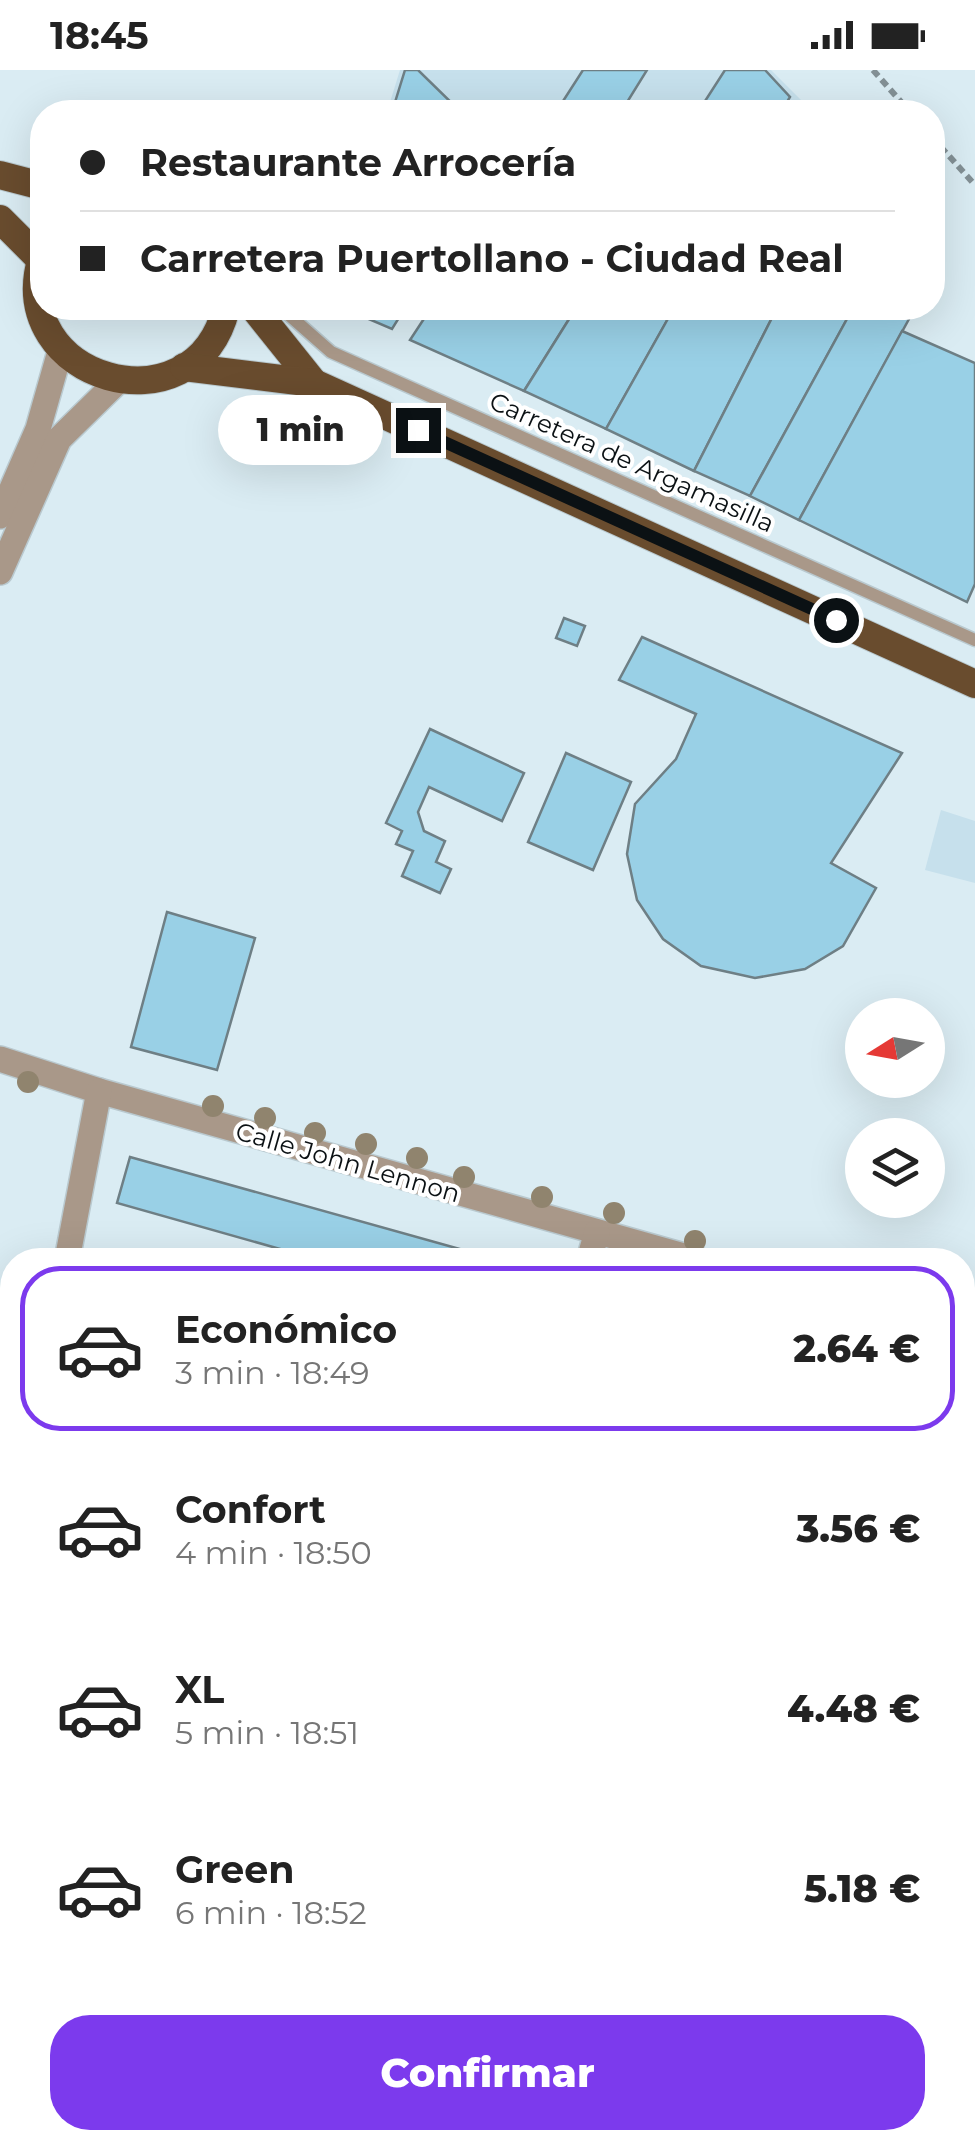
<!DOCTYPE html>
<html lang="es">
<meta charset="utf-8">
<style>
:root{--surface:#fff;--page:#f2f2f2;--text:#222;--muted:#767676;--line:#e0e0e0;--accent:#7c3aed}
body{margin:0;font-family:Montserrat,sans-serif;background:var(--page);color:var(--text);height:100vh;display:flex;flex-direction:column;font-size:38px;white-space:nowrap}
*{box-sizing:border-box;margin:0}
p{font-size:32px;color:var(--muted)}
.icon{flex:none;width:55px;height:55px;fill:none;stroke:currentColor;stroke-width:2;stroke-linecap:round;stroke-linejoin:round}
.map{position:relative;flex:1;overflow:hidden}
.details{position:absolute;left:0px;top:1178px;width:975px;height:902px;display:flex;flex-direction:column;background:var(--surface);border-radius:40px 40px 0 0;box-shadow:0 10px 40px #0002}
.details>*{flex:none}
.guide{position:absolute;left:30px;top:30px;width:915px;height:220px;border-radius:40px;box-shadow:0 10px 40px #0002;display:grid;align-content:center;height:220px;padding:0 50px;background:var(--surface)}
.needle{width:65px;rotate:259deg}
.buttons{position:absolute;left:845px;top:928px;display:grid;gap:20px}
.buttons a{display:grid;place-items:center;width:100px;height:100px;border-radius:50%;background:var(--surface);box-shadow:0 10px 40px #0002;font-size:50px}
.end{position:absolute;width:45px;height:45px;margin:-22px;border:12px solid #0b1114;background:#fff;box-shadow:0 0 0 5px #fff}
.from{border-radius:50%}
.bubble{position:absolute;height:70px;border-radius:35px;background:var(--surface);box-shadow:0 10px 40px #0002;font-size:32px;font-weight:800;line-height:70px;text-align:center}
.guide b{display:flex;align-items:center;gap:35px;height:95px;font-size:38px}
.guide b+b{border-top:2px solid var(--line)}
.guide i{width:25px;height:25px;background:var(--text)}
ul{padding:18px 0 0;list-style:none}
li{display:flex;align-items:center;gap:30px;height:165px;margin:0 20px 15px;padding:0 30px;border:5px solid transparent;border-radius:40px}
li div{flex:1}
li b{display:block;font-size:38px}
li em{font-style:normal;font-weight:800}
li.active{border-color:var(--accent)}
li>.icon{width:90px;height:90px;stroke-width:1.5}
.cta{display:flex;gap:20px;margin-top:auto;padding:20px 50px}
.cta a{flex:1;height:115px;border-radius:40px;background:var(--accent);color:#fff;font-size:40px;font-weight:800;line-height:115px;text-align:center}
.status{display:flex;justify-content:space-between;align-items:center;height:70px;padding:0 50px;background:var(--surface);direction:ltr}
.status svg{height:28px;fill:currentColor}
.map>svg:first-child{display:block}
</style>
<div class="status"><b>18:45</b><svg viewBox="0 0 49 12"><path d="M0 12V9h3v3zM5 12V6h3v6zM10 12V3h3v9zM15 12V0h3v12zM26 1h20v11H26zM47 4h2v5h-2z"/></svg></div>
<div class="map">
<svg width="975" height="2078" viewBox="0 0 975 2078">
<rect width="100%" height="100%" fill="#daecf3"/>
<g fill="#c6e0ec">
<path d="M 400,0 L 771,0 L 813,42 L 387,42 Z"/>
<path d="M 941,740 L 975,751 L 975,813 L 925,800 Z"/>
</g>
<path fill="#cdb298" d="M 975,1374 L 975,2078 L 783,2078 L 785,2068 L 962,2068 L 962,1420 Z"/>
<g fill="#99d0e6" stroke="#6e7f85" stroke-width="2.5">
<path d="M 405,0 L 418,0 L 461,42 L 392,42 Z"/>
<path d="M 583,0 L 647,0 L 621,42 L 556,42 Z"/>
<path d="M 725,0 L 765,0 L 790,27 L 781,42 L 698,42 Z"/>
<path d="M 343,238 L 405,238 L 392,259 Z"/>
<path d="M 431,238 L 576,238 L 524,321 L 410,270 Z"/>
<path d="M 576,238 L 674,238 L 606,359 L 524,321 Z"/>
<path d="M 674,238 L 777,238 L 694,401 L 606,359 Z"/>
<path d="M 777,238 L 853,238 L 750,426 L 694,401 Z"/>
<path d="M 853,238 L 915,238 L 799,450 L 750,426 Z"/>
<path d="M 902,261 L 975,293 L 975,514 L 967,532 L 799,450 Z"/>
<path d="M 564,548 L 585,556 L 577,576 L 556,568 Z"/>
<path d="M 642,567 L 902,683 L 831,793 L 876,818 L 843,876 L 805,899 L 755,908 L 701,896 L 663,869 L 637,830 L 627,784 L 635,734 L 676,689 L 696,644 L 619,610 Z"/>
<path d="M 430,659 L 524,703 L 502,751 L 429,717 L 418,742 L 424,761 L 445,771 L 436,792 L 451,799 L 440,823 L 402,806 L 413,781 L 396,774 L 402,761 L 386,753 Z"/>
<path d="M 566,683 L 631,712 L 593,800 L 528,772 Z"/>
<path d="M 167,842 L 255,868 L 217,1000 L 131,977 Z"/>
<path d="M 130,1087 L 184,1102 L 499,1190 L 321,1190 L 280,1179 L 117,1133 Z"/>
<path d="M 975,1595 L 975,1988 L 962,2034 L 962,1641 Z"/>
<path d="M 845,2068 L 953,2068 L 950,2078 L 842,2078 Z"/>
</g>
<g fill="none" stroke-linecap="round" stroke-linejoin="round">
<g stroke="#b9c9cf" stroke-width="15">
<path id="service" d="M 281,238 L 331,282 L 975,570"/>
</g>
<g stroke="#b9c9cf" stroke-width="28">
<g id="minor">
<path d="M 0,446 L 38,359 L 61,278"/>
<path d="M 0,502 L 59,369 L 119,310"/>
<path d="M 0,989 L 99,1021 L 698,1190"/>
<path d="M 67,1190 L 99,1021"/>
<path d="M 589,1190 L 597,1162"/>
<path d="M 962,1264 L 975,1267"/>
<path d="M 962,1420 L 975,1375"/>
<path d="M 0,1573 L 12,1499"/>
<path d="M 0,1877 L 12,1880"/>
<path d="M 709,2068 L 747,2078"/>
<path d="M 355,2078 L 357,2068"/>
<path d="M 783,2078 L 786,2068"/>
</g>
</g>
<g stroke="#b9c9cf" stroke-width="30">
<g id="trunk">
<path d="M 0,105 L 42,116"/>
<path d="M 0,149 L 41,190"/>
<path d="M 42,187 C 4,310 195,365 226,238"/>
<path d="M 254,238 L 314,313"/>
<path d="M 184,297 L 314,313 L 975,614"/>
</g>
</g>
<g stroke="#839095" stroke-width="6" stroke-dasharray="8 5" stroke-linecap="butt">
<path d="M 873,0 L 910,42"/>
<path d="M 932,67 L 975,115"/>
</g>
<use href="#service" stroke="#a99889" stroke-width="12"/>
<use href="#minor" stroke="#a99889" stroke-width="25"/>
<use href="#trunk" stroke="#694c2e" stroke-width="28"/>
</g>
<g fill="#90846e">
<circle cx="28" cy="1012" r="11"/>
<circle cx="213" cy="1036" r="11"/>
<circle cx="265" cy="1048" r="11"/>
<circle cx="315" cy="1063" r="11"/>
<circle cx="366" cy="1074" r="11"/>
<circle cx="417" cy="1088" r="11"/>
<circle cx="464" cy="1107" r="11"/>
<circle cx="542" cy="1127" r="11"/>
<circle cx="614" cy="1143" r="11"/>
<circle cx="695" cy="1171" r="11"/>
</g>
<g fill="none" stroke-linecap="round" stroke-linejoin="round">
<path stroke="#0b1114" stroke-width="12" d="M 418,360 L 836,550"/>
</g>
<g text-anchor="middle" stroke-width="8" stroke-linejoin="round" paint-order="stroke">
<g font-size="25" fill="#0b1114" stroke="#fff">
<text transform="translate(632 392) rotate(24)" y="9">Carretera de Argamasilla</text>
<text transform="translate(348 1092) rotate(16)" y="9">Calle John Lennon</text>
</g>
</g>
</svg>
<div class="buttons">
<a><svg class="needle" viewBox="-14 -14 28 28"><path d="M0-13l5 13h-10z" fill="#e53935"/><path d="M0 13l5-13h-10z" fill="#767676"/></svg></a>
<a><svg class="icon" aria-label="layers" viewBox="0 0 24 24"><path d="M12 4l9 5-9 5-9-5zM3 14l9 5 9-5"/></svg></a>
</div>
<i class="end from" style="left:836px;top:550px"></i>
<i class="end" style="left:418px;top:360px"></i>
<div class="bubble" style="left:218px;top:325px;width:165px">1 min</div>
<div class="guide">
<b><i class="from"></i>Restaurante Arrocería</b>
<b><i></i>Carretera Puertollano - Ciudad Real</b>
</div>
<section class="details">
<ul>
<li class="active"><svg class="icon" aria-label="car" viewBox="0 0 24 24"><path d="M5 17H2v-5l4-1 3-4h7l3 4 3 1v5h-3M9 17h6M6 11h13"/><circle cx="7" cy="17" r="2"/><circle cx="17" cy="17" r="2"/></svg><div><b>Económico</b><p>3 min · 18:49</p></div><em>2.64 €</em></li>
<li><svg class="icon" aria-label="car" viewBox="0 0 24 24"><path d="M5 17H2v-5l4-1 3-4h7l3 4 3 1v5h-3M9 17h6M6 11h13"/><circle cx="7" cy="17" r="2"/><circle cx="17" cy="17" r="2"/></svg><div><b>Confort</b><p>4 min · 18:50</p></div><em>3.56 €</em></li>
<li><svg class="icon" aria-label="car" viewBox="0 0 24 24"><path d="M5 17H2v-5l4-1 3-4h7l3 4 3 1v5h-3M9 17h6M6 11h13"/><circle cx="7" cy="17" r="2"/><circle cx="17" cy="17" r="2"/></svg><div><b>XL</b><p>5 min · 18:51</p></div><em>4.48 €</em></li>
<li><svg class="icon" aria-label="car" viewBox="0 0 24 24"><path d="M5 17H2v-5l4-1 3-4h7l3 4 3 1v5h-3M9 17h6M6 11h13"/><circle cx="7" cy="17" r="2"/><circle cx="17" cy="17" r="2"/></svg><div><b>Green</b><p>6 min · 18:52</p></div><em>5.18 €</em></li>
</ul>
<div class="cta"><a>Confirmar</a></div>
</section>
</div>
